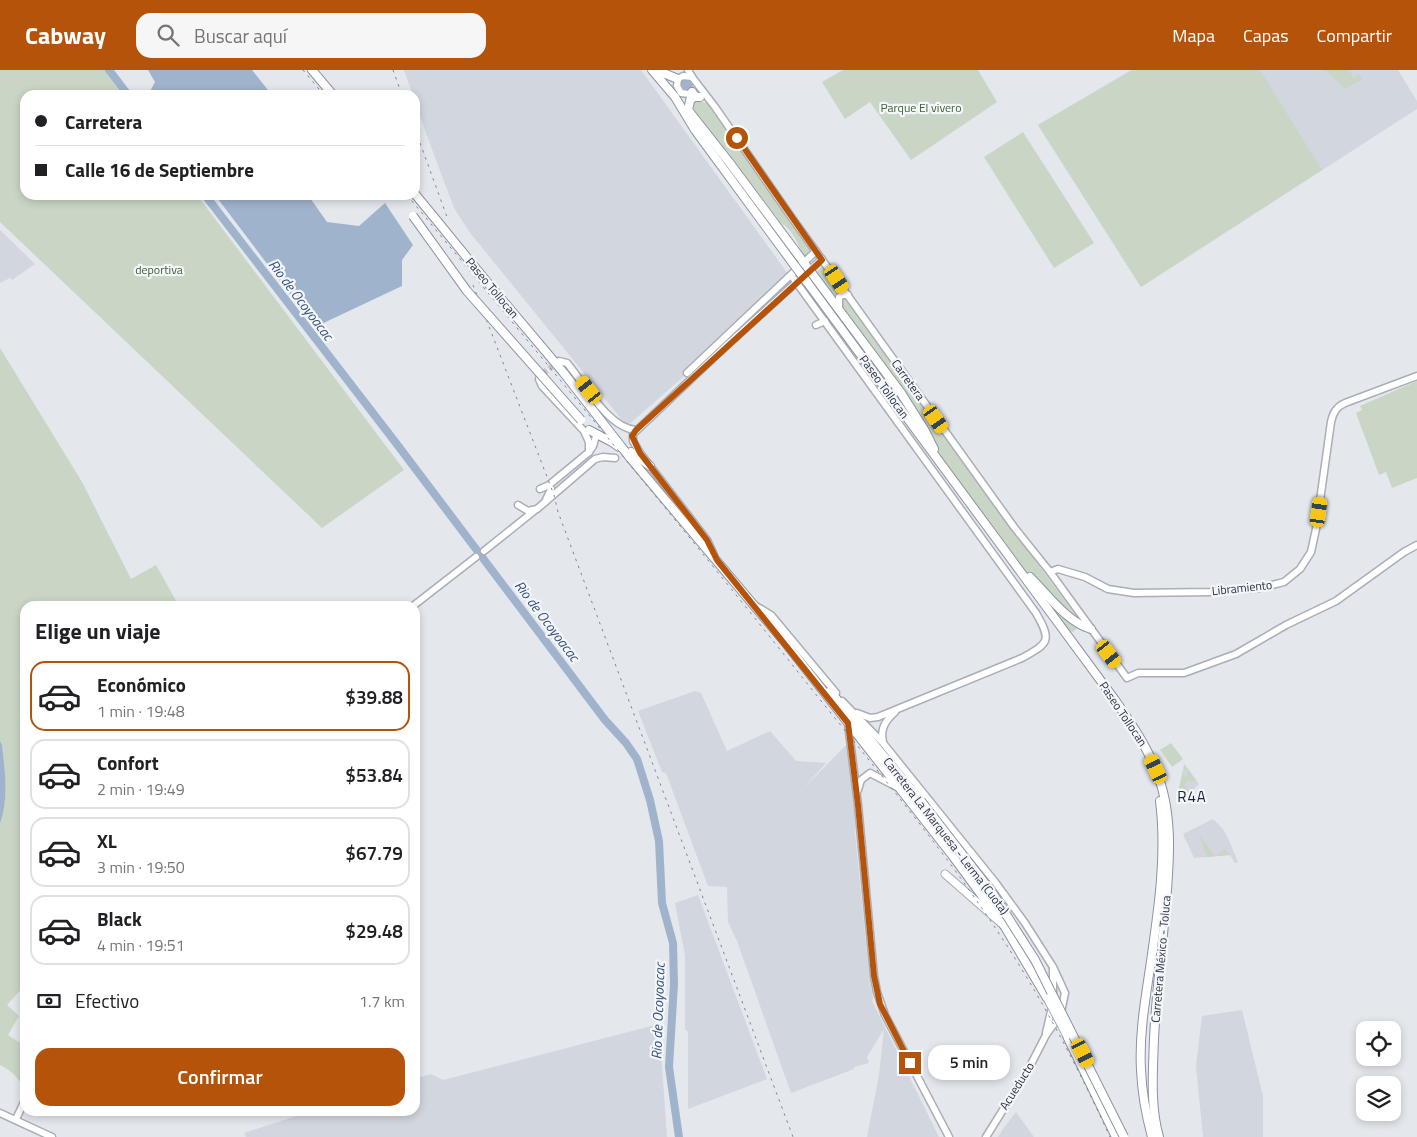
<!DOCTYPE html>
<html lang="es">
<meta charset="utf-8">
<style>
:root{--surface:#fff;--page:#f6f6f6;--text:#202124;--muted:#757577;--line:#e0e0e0;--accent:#b45309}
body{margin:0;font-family:"Titillium Web",sans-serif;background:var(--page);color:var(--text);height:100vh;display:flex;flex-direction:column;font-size:19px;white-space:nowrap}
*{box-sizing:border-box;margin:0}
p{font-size:16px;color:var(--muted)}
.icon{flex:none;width:28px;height:28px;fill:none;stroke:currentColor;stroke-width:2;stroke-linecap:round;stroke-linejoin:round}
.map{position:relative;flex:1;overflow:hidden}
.panel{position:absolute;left:20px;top:531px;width:400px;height:515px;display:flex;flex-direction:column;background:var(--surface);border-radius:15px;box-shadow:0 2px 8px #0003}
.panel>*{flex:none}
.banner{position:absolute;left:20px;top:20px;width:400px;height:110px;border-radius:15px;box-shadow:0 2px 8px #0003;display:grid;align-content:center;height:110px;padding:0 15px;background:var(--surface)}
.buttons{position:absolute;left:1356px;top:951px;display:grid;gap:10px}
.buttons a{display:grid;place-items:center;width:45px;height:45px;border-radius:10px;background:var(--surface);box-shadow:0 2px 8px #0003;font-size:25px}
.end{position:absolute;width:22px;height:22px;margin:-11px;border:6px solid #b45309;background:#fff;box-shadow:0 0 0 2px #fff}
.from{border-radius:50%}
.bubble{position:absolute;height:35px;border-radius:15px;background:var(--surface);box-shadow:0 2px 8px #0003;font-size:16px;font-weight:600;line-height:35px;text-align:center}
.car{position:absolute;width:15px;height:30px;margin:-15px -8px;border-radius:6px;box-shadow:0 0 4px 1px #0007;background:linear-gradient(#f5c518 24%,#345 0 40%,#f5c518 0 76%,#345 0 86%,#f5c518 0)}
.banner b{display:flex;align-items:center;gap:18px;height:48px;font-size:19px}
.banner b+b{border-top:1px solid var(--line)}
.banner i{width:12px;height:12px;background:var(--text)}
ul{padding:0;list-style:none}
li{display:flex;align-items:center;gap:15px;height:70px;margin:0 10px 8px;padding:0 5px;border:2px solid var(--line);border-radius:15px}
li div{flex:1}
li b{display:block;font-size:19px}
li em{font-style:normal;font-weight:600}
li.selected{border-color:var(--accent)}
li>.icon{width:45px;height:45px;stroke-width:1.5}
h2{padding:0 15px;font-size:22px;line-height:60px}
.pay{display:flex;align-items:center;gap:12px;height:55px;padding:0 15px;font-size:19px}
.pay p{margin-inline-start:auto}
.primary-button{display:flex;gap:10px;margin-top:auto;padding:10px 15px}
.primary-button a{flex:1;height:58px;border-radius:15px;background:var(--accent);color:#fff;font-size:20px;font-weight:600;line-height:58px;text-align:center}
header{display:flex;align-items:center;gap:30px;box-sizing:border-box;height:70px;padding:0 25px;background:var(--accent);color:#fff}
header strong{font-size:24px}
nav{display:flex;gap:28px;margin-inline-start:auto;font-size:18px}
.search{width:350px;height:45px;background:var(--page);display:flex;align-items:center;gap:12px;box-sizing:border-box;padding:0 18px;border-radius:15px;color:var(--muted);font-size:19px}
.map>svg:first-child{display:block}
</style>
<header>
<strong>Cabway</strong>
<div class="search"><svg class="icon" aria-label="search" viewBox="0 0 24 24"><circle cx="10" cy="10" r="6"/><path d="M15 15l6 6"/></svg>Buscar aquí</div>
<nav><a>Mapa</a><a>Capas</a><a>Compartir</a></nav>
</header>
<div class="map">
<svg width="1417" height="1067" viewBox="0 0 1417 1067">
<rect width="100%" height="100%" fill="#e4e7ec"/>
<g fill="#d2d6de">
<path d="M 404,0 L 641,0 L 793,211 L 627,356 L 471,164 L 454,138 L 427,66 L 415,31 L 415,25 L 413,25 Z"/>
<path d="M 1131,0 L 1398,0 L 1417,31 L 1417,39 L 1141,217 L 1038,55 Z"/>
<path d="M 0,160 L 35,194 L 12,210 L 10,208 L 0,213 Z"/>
<path d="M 695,621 L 701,623 L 727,681 L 770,661 L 796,691 L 826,693 L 802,720 L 850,671 L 854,712 L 855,764 L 869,904 L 873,929 L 872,931 L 939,1067 L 867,1067 L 879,1005 L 884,959 L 867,987 L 869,993 L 854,997 L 854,999 L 791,1023 L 737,871 L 728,852 L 727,817 L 708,816 L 666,703 L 662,702 L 638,641 Z"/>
<path d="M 1184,694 L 1199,714 L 1186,727 L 1179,719 Z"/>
<path d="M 1213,749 L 1223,759 L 1228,768 L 1238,792 L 1235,793 L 1230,785 L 1194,788 L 1183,764 Z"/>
<path d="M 698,825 L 767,1009 L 688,1039 L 688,962 L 685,959 L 685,885 L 675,833 Z"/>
<path d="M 1242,940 L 1263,1026 L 1263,1067 L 1203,1067 L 1196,996 L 1202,946 Z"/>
<path d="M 659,954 L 667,1067 L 246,1067 L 244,1063 L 312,1041 L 415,1041 L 415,1009 L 431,1004 L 443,1010 Z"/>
<path d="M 1016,1042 L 1034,1067 L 998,1067 L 1003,1059 Z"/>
</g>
<g fill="#c9d6c5">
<path d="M 0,0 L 104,0 L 122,25 L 25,25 L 25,125 L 197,125 L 404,400 L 322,458 L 0,152 Z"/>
<path d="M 843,0 L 978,0 L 997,32 L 911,90 L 870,32 L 845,49 L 822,12 Z"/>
<path d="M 1133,0 L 1260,0 L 1322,100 L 1141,217 L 1038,55 Z"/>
<path d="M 1325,0 L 1349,0 L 1353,7 L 1358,4 L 1362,9 L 1345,19 Z"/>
<path d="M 692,31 L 711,33 L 817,182 L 804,193 C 801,178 795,162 781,153 L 734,91 L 697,50 L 690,35 Z"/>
<path d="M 1023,62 L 1094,173 L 1054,198 L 984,87 Z"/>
<path d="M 822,197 L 942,364 L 1079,550 L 1077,558 L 1073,562 L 1068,560 L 1014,492 L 815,203 Z"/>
<path d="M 0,278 L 82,412 L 131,509 L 156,495 L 179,536 L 190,531 L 193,536 L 25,536 L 25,915 L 7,935 L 19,946 L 8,965 L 25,976 L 25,1023 C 20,1008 13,1002 0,995 L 0,754 C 9,728 5,701 2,675 L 0,671 Z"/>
<path d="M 1417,311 L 1417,408 L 1392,418 L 1386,402 L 1379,405 L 1356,343 L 1362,340 L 1360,336 Z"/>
<path d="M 1171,673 L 1183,689 L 1172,697 L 1160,680 Z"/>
<path d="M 1184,694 L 1199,714 L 1195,710 L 1192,712 L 1190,709 L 1184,715 L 1190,723 L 1188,724 L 1186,721 L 1183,723 L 1179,719 L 1182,705 L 1187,706 L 1188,701 L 1184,700 Z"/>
<path d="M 1199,765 L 1215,786 L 1225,779 L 1230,785 L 1207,787 Z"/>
</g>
<g fill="#9fb4cc">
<path d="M 148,0 L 252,0 L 272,25 L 148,25 L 155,12 Z"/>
<path d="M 688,7 L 693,16 L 691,20 L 687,21 C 683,19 680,15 680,10 Z"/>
<path d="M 215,125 L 308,125 L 327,152 L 359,156 L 385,133 L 413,175 L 402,190 L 402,216 L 315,257 Z"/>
<path d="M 0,671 L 2,675 C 5,701 9,728 0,754 Z"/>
</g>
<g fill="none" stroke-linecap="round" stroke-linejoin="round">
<g stroke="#9fb4cc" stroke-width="8">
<path d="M 109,0 L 128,25"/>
<path d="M 205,125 L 396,373 L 605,650 L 626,673 L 637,689 L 650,730 L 659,771 L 662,833 L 673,873 L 674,914 L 669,997 L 679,1067"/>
</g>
<path stroke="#bfc3cb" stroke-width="6" stroke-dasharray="6 3" stroke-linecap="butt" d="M 542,304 L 558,292"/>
<g stroke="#a9aeb7" stroke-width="9">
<g id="secondary">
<path d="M 688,0 L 692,7 L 715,37 L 792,148 L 1014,457 L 1050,502 L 1127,608 L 1138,603 L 1184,603 L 1236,584 L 1286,555 L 1336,531 L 1404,482 L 1417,475"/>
<path d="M 692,7 L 683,6 L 678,9 L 677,16 L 681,23 L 689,24 L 692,22 L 695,24"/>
<path d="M 791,205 L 1036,543 C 1052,571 1049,573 1022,588 L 878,647 L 870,648 L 857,643"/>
<path d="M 839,238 L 839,227 L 842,225 L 848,225"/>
<path d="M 816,255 L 825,251"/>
<path d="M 559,291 L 567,293 C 584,313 608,358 636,360"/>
<path d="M 687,303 L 816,181"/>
<path d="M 542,304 L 539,309 L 542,316 L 584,361 L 589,372 L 589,382"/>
<path d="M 540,419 L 549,415 L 589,382 L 593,376 L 596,366"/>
<path d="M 545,432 L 551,419"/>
<path d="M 518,435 L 528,441 L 537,439 L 595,389 L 603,387 L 615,388"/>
<path d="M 484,481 L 534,441"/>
<path d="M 714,485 L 707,470 L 640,383 L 633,371 L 633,364 L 726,276 L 822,189"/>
<path d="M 1050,502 L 1058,499 L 1085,507 L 1108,519 L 1134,523 L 1211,522 L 1260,518 L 1284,512 L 1300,499 L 1311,482 L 1316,459 L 1331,352 C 1333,343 1336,337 1345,333 L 1417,306"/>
<path d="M 413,536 L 476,487"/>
<path d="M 756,536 L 771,545 L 836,623"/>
<path d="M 842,631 L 883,673 L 995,812 L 1025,853 L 1053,897 L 1065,923 L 1061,942 L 1056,951 L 1046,965 L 1028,1000 L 986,1067"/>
<path d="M 848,653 L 858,735 L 874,906 L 877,922 L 885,945 L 949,1067"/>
<path d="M 883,672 C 880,659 885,651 895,642"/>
<path d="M 858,720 L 861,710 L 870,703 L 897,717"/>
<path d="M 1053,924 L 1053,899"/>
<path d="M 1046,963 L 1052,937"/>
<path d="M 0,1043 L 52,1067"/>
<path d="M 16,1049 L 25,1030"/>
</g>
</g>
<g stroke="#a3abb8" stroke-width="9">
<path id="primary" d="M 945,804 L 1001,853"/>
</g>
<g stroke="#8b94a3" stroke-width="10">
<g id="highway">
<path d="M 312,0 L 333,25"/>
<path d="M 652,0 L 675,27 L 695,60 L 792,192"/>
<path d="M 656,0 L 678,9"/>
<path d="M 692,22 L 688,40 L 729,92 L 901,323 L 925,361 L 934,379"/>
<path d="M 691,29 L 695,27 L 700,27"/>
<path d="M 415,124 L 438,152"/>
<path d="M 482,206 L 563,302 L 631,389 L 784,571 L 952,785 L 1005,857 L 1047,928"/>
<path d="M 807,212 L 1115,630 C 1130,652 1145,673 1155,698 C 1175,744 1169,796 1165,844 C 1161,886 1156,927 1154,969 C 1153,1001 1150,1036 1159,1067"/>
<path d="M 589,360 L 612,372 L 619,377"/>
<path d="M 631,382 L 650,396"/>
<path d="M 1030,507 C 1047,524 1067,552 1091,559"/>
<path d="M 830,621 L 921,731"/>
<path d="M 1067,966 L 1116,1067"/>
<path d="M 1152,1067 C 1146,1045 1142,1022 1141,1000 C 1139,966 1145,931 1150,898 C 1158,843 1167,786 1160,731"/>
</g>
</g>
<use href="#secondary" stroke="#fff" stroke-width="6"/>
<use href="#primary" stroke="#fff" stroke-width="7"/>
<use href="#highway" stroke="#fff" stroke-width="8"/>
<g stroke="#7d8696" stroke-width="1" stroke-dasharray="2.5 5" stroke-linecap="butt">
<path d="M 303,0 L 324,25"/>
<path d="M 393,0 L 402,25"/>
<path d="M 415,59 L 447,147"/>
<path d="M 407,125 C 536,281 667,438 794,597 C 862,683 935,767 996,859 C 1040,925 1077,995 1110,1067"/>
<path d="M 473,215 L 554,425 L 558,442 L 793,1067"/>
</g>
<g stroke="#a3abb8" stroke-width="9" stroke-linecap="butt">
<path id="primary-bridge" d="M 1047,928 L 1067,966"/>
</g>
<g stroke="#8b94a3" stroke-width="10" stroke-linecap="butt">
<g id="highway-bridge">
<path d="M 413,146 L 467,221 L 581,350"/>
<path d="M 438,152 L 482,206"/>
<path d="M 792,192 L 807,212"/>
<path d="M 921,731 L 993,824 L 1035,890 L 1124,1067"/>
</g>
</g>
<use href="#primary-bridge" stroke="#fff" stroke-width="7"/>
<use href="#highway-bridge" stroke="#fff" stroke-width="8"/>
</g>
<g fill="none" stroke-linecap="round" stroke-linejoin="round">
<path stroke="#b45309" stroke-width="6" d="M 737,68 L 822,190 L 636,360 L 632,366 L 640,383 L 707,470 L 717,490 L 848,653 L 858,735 L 874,906 L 880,934 L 910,993"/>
</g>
<g text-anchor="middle" stroke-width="4.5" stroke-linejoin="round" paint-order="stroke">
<g font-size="12" fill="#3f6138" stroke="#f4f6f9">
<text x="921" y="42">Parque El vivero</text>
<text x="159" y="204">deportiva</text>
</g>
<g font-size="12" fill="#2b3445" stroke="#f4f6f9">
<text transform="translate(492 218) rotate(50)" y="4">Paseo Tollocan</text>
<text transform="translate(908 310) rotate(54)" y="4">Carretera</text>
<text transform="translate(884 317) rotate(54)" y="4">Paseo Tollocan</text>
<text transform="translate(1242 518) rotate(-6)" y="4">Libramiento</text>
<text transform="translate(1123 644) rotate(56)" y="4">Paseo Tollocan</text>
<text transform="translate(946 766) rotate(52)" y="4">Carretera La Marquesa - Lerma (Cuota)</text>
<text transform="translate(1161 889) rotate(-85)" y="4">Carretera México - Toluca</text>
<text transform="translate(1017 1016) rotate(-58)" y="4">Acueducto</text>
</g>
<g font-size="14" font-style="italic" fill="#34527a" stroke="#f4f6f9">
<text transform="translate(301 230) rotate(53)" y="5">Rio de Ocoyoacac</text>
<text transform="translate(547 551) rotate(53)" y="5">Rio de Ocoyoacac</text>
<text transform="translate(658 941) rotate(-88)" y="5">Rio de Ocoyoacac</text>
</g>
<g font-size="15" letter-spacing="1" fill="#1d2536" stroke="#f4f6f9">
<text x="1192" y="732">R4A</text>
</g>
</g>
</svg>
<div class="buttons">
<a><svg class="icon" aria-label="locate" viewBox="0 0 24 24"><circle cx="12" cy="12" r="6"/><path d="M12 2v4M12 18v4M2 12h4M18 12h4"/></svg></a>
<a><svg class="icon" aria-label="layers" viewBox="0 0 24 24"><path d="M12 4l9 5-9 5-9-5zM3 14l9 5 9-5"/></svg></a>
</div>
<i class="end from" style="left:737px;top:68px"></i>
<i class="end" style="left:910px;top:993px"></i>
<div class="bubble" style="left:928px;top:975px;width:82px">5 min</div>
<i class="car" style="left:837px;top:209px;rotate:146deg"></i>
<i class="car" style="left:589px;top:320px;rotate:322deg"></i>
<i class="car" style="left:936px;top:349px;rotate:145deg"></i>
<i class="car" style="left:1319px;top:442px;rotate:8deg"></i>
<i class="car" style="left:1109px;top:584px;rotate:143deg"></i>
<i class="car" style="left:1156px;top:699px;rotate:335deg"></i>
<i class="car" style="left:1083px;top:983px;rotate:153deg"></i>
<div class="banner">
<b><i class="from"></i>Carretera</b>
<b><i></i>Calle 16 de Septiembre</b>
</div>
<section class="panel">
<h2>Elige un viaje</h2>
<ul>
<li class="selected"><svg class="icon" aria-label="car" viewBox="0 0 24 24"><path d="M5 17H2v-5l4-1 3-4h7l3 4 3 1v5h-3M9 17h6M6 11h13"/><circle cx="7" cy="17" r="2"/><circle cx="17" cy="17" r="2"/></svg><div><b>Económico</b><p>1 min · 19:48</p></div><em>$39.88</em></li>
<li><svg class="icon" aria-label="car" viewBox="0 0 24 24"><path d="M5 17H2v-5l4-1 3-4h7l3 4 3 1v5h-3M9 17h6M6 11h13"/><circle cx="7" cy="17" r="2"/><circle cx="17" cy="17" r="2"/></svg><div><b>Confort</b><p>2 min · 19:49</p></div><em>$53.84</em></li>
<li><svg class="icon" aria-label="car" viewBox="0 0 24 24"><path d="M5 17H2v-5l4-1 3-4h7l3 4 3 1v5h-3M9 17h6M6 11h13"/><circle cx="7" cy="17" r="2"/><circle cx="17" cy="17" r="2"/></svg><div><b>XL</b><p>3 min · 19:50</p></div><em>$67.79</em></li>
<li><svg class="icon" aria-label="car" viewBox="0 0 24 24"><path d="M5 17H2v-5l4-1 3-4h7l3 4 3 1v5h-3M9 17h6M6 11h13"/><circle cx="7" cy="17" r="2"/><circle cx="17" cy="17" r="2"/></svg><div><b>Black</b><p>4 min · 19:51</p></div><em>$29.48</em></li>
</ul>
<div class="pay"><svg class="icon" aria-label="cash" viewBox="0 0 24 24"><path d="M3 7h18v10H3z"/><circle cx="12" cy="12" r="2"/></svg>Efectivo<p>1.7 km</p></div>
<div class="primary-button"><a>Confirmar</a></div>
</section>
</div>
